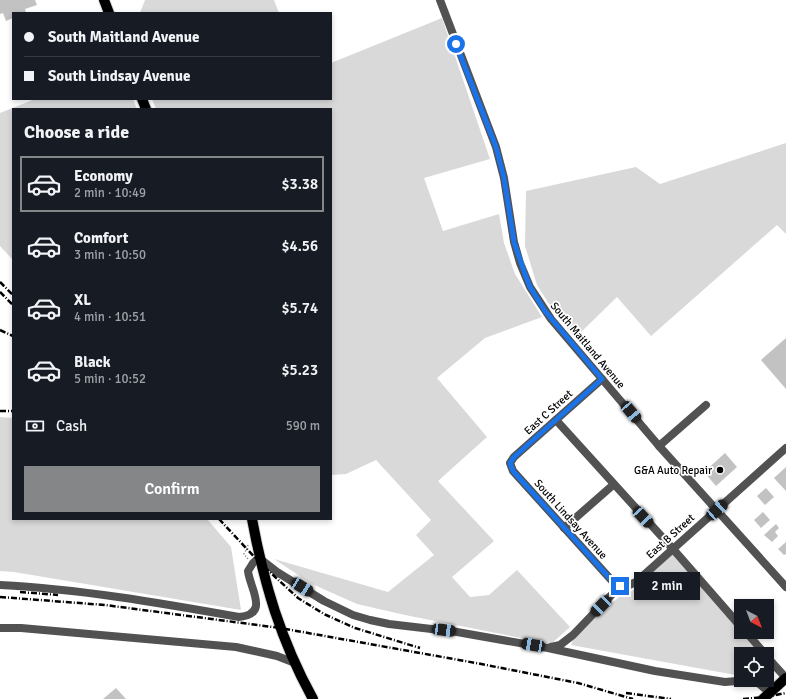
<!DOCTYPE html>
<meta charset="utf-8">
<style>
:root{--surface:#171b24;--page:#242831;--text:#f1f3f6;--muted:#9ea1a6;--line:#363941;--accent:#858687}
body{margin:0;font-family:Signika,sans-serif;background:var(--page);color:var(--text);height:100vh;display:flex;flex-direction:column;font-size:15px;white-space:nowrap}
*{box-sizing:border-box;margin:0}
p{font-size:13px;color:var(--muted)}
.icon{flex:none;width:22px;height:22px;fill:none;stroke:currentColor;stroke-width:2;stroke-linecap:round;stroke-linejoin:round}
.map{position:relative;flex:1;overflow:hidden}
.panel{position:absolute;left:12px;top:108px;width:320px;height:412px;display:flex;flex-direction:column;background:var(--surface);border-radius:0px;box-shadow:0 2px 6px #0003}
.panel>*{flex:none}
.top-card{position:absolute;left:12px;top:12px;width:320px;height:88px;border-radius:0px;box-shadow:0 2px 6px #0003;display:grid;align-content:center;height:88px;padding:0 12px;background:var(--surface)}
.needle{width:26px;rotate:138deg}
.buttons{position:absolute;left:734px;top:599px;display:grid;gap:8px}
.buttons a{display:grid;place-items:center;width:40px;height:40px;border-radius:0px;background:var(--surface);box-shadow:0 2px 6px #0003;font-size:20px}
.end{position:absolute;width:18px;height:18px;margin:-9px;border:5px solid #1a73e8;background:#fff;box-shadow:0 0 0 2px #fff}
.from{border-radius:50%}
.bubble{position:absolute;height:28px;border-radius:0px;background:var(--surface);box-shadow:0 2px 6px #0003;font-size:13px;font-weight:600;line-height:28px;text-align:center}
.car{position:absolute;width:12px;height:24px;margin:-12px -6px;border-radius:5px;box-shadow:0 0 3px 1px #0007;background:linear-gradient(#222 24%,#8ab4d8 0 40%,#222 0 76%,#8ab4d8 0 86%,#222 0)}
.top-card b{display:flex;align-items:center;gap:14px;height:38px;font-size:15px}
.top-card b+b{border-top:1px solid var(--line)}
.top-card i{width:10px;height:10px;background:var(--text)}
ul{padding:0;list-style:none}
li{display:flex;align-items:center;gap:12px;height:56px;margin:0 8px 6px;padding:0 4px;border:2px solid transparent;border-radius:0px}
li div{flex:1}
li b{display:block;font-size:15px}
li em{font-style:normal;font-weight:600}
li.current{border-color:var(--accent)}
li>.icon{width:36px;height:36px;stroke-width:1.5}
h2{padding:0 12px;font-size:18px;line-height:48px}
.pay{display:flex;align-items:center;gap:10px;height:44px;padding:0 12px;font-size:15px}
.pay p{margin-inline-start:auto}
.cta{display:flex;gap:8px;margin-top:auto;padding:8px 12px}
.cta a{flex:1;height:46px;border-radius:0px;background:var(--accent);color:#fff;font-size:16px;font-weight:600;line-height:46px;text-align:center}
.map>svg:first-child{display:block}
</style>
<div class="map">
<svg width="786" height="699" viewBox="0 0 786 699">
<rect width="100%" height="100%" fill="#fff"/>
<g fill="#d9d9d9">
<path d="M 145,0 L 274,0 L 279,13 L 140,13 Z"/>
<path d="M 442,18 L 490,159 L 424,178 L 443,231 L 499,214 L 504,243 L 515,274 L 542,317 L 485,338 L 437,378 L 487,437 L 438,481 L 494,541 L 452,577 L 470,597 L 489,595 L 517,570 L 570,627 L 551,644 L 405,615 L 357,604 L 312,584 L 274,559 L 388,592 L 434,555 L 416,535 L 431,520 L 376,460 L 346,474 L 331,475 L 331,109 L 156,109 L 152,99 L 331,99 L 331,63 Z"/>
<path d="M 35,99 L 133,99 L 137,109 L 13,109 L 13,260 L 0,246 L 0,113 Z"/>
<path d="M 786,143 L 786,234 L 777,225 L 651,336 L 617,297 L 575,338 L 556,315 L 537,285 L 525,246 L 526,191 L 636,167 L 660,184 Z"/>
<path d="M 0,417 L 13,418 L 13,519 L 207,519 L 231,547 L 241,610 L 14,572 L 0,571 Z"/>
<path d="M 673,554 L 762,654 L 741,654 L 741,676 L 571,645 L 576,634 L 619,597 L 625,597 Z"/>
</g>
<g fill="#c2c2c2">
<path d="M 0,0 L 35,0 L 37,5 L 25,9 L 26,13 L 13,13 L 13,18 L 6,21 L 3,13 L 0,14 Z"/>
<path d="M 786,338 L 786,389 L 761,360 Z"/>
<path d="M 725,453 L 737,467 L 716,486 L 704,472 Z"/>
<path d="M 786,467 L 786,491 L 774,478 Z"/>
<path d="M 766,488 L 774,497 L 765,505 L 757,496 Z"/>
<path d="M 763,512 L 770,520 L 761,528 L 754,520 Z"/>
<path d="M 776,524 L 779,528 L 775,532 L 778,536 L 772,542 L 764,535 Z"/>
<path d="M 786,542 L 786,554 L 784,555 L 778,549 Z"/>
<path d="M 116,688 L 126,699 L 103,699 Z"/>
</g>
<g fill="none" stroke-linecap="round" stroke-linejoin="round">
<g stroke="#dbdbdb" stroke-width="12">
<g id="major">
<path d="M 104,0 L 109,13"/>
<path d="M 142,99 L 146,109"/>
<path d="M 252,519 C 264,584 281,641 313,699"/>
<path d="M 763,699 L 786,678"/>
</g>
</g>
<path stroke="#747474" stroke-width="1.5" stroke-dasharray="1 2" stroke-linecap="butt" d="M 248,545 L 244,554 L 248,559"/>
<g stroke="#525252" stroke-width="8">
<path d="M 440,0 L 496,147 L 504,178 L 514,242 L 520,263 L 530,287 L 551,319 L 659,446 L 786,587"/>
<path d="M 602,379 L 514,457 L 510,463 L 513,471 L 614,583 L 620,586"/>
<path d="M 556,420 L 673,549 L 741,627"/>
<path d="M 659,446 L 706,405"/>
<path d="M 564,528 L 613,485"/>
<path d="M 0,585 C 80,589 160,603 239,617 C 270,614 250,589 248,571 L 253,563 L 259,558 L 277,572 L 324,601 L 353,615 L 370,620 L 389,624 L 457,632 L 548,648 L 655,671 L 725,682 L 750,680 L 757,682 L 770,693"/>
<path d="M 620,586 L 627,586 L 636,582 L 786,448"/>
<path d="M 0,628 L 21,628 L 236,647 L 277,656 L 295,663"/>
<path d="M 746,632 L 765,654"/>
<path d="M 551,647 L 560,645 L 573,635 L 620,586"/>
<path d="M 767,657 L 786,678"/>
</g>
<use href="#major" stroke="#000" stroke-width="10"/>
<g stroke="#000" stroke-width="2.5" stroke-dasharray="6 2 1 2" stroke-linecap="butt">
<path d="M 0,282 L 13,295"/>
<path d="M 0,292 L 13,305"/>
<path d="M 0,330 L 13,336"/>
<path d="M 0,411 L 13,411"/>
<path d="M 219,519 L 260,563 L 298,598 L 324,614 L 355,628 L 420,648"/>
<path d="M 20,592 L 58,595"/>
<path d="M 0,597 L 105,605 L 280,628 L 476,663 L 578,683 L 633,699"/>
<path d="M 626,693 L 671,699"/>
<path d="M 743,699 L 765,697 L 786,693"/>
</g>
</g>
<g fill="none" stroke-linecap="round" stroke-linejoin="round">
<path stroke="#1a73e8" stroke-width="5" d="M 456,44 L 496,147 L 504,178 L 514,242 L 525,274 L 530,287 L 545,311 L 602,379 L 514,457 L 510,463 L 513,471 L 614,583 L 620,586"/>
</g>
<circle fill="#000" stroke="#fff" stroke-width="1.5" cx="720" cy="470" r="4"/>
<g text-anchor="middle" stroke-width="3.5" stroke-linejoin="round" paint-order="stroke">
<g font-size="11" fill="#000" stroke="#fff">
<text transform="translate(588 345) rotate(50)" y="4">South Maitland Avenue</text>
<text transform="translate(548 412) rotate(-42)" y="4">East C Street</text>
<text transform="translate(571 519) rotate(48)" y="4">South Lindsay Avenue</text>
<text transform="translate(670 536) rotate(-42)" y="4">East B Street</text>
</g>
<g font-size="11" fill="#000" stroke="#fff" text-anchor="end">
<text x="712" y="474">G&amp;A Auto Repair</text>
</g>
</g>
</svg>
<div class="buttons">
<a><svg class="needle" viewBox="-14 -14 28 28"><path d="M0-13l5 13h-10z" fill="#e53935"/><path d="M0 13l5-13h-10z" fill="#9ea1a6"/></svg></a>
<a><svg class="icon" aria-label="locate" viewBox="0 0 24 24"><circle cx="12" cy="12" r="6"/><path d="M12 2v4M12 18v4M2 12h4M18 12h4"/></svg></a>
</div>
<i class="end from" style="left:456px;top:44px"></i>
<i class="end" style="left:620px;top:586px"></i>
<div class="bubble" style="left:634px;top:572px;width:66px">2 min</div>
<i class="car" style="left:631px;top:412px;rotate:140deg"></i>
<i class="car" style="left:717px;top:510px;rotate:48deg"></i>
<i class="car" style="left:643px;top:517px;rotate:137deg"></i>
<i class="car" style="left:302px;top:587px;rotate:122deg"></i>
<i class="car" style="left:601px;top:606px;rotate:224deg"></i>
<i class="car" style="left:444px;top:630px;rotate:97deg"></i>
<i class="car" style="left:533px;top:645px;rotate:280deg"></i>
<div class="top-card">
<b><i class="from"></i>South Maitland Avenue</b>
<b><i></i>South Lindsay Avenue</b>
</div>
<section class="panel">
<h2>Choose a ride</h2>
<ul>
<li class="current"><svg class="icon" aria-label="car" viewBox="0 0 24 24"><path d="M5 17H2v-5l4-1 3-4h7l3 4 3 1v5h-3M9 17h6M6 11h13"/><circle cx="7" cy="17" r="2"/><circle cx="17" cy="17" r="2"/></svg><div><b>Economy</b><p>2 min · 10:49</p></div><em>$3.38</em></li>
<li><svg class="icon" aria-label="car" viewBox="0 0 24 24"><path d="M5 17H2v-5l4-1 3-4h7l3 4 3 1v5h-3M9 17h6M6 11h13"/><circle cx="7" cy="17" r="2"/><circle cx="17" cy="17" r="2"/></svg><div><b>Comfort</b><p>3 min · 10:50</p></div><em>$4.56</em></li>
<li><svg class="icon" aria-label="car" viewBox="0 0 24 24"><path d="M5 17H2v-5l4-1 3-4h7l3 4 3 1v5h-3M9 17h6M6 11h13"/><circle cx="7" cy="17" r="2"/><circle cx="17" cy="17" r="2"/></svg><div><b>XL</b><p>4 min · 10:51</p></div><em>$5.74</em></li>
<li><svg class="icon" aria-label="car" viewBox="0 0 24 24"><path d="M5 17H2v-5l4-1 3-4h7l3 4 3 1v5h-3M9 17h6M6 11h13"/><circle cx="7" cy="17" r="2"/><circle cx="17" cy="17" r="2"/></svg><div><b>Black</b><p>5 min · 10:52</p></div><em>$5.23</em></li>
</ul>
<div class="pay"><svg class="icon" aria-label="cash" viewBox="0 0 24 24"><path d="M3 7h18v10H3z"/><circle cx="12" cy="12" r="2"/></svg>Cash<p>590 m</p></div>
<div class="cta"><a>Confirm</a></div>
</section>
</div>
